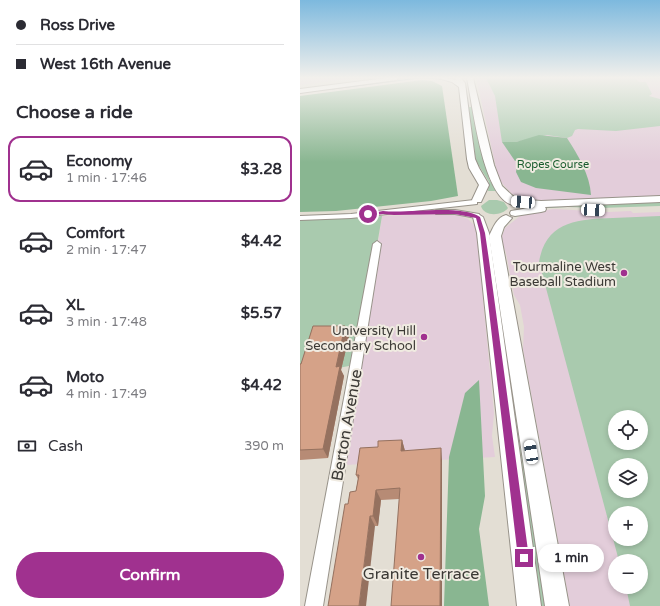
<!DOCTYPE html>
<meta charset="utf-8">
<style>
:root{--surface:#fff;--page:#f7f7f7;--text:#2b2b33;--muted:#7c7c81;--line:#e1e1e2;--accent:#a0318f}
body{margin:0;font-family:"Varela Round",sans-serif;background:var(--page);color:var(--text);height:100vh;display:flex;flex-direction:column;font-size:15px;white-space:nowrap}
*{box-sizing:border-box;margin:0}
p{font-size:13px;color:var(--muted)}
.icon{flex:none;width:22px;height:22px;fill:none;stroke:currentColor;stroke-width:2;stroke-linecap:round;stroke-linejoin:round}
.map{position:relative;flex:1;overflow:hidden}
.drawer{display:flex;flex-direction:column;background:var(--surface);width:300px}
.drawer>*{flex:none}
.hud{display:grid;align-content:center;height:88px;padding:0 16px;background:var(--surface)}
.tools{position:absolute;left:308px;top:410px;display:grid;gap:8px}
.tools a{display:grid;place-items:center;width:40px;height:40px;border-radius:50%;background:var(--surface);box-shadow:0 2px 6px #0003;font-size:20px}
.end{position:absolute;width:18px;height:18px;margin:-9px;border:5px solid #a0318f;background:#fff;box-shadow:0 0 0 2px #fff}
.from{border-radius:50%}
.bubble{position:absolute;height:28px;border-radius:14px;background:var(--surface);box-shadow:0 2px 6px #0003;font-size:13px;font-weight:800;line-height:28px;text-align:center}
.car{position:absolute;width:12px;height:24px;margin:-12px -6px;border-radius:5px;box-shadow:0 0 3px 1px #0007;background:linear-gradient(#fff 24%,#345 0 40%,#fff 0 76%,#345 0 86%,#fff 0)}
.hud b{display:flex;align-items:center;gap:14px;height:38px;font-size:15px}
.hud b+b{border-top:1px solid var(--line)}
.hud i{width:10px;height:10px;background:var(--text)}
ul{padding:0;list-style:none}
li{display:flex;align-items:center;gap:12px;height:66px;margin:0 8px 6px;padding:0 8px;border:2px solid transparent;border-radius:12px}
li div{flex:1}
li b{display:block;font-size:15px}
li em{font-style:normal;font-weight:800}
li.on{border-color:var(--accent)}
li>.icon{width:36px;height:36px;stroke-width:1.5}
h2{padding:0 16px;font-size:18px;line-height:48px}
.pay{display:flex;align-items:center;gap:10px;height:44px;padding:0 16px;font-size:15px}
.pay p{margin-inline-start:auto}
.cta{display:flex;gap:8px;margin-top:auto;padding:8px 16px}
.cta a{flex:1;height:46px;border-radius:24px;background:var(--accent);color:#fff;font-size:16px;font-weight:800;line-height:46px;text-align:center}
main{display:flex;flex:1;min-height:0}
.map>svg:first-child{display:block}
</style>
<main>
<section class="drawer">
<div class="hud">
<b><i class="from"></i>Ross Drive</b>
<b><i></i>West 16th Avenue</b>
</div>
<h2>Choose a ride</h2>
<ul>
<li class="on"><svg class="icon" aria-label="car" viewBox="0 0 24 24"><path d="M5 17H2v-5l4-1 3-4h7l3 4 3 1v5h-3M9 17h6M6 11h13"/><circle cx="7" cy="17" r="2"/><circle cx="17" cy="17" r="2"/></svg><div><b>Economy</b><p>1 min · 17:46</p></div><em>$3.28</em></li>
<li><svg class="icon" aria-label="car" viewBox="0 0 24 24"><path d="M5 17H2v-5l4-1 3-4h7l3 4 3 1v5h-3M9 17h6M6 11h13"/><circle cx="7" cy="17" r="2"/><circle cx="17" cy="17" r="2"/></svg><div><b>Comfort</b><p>2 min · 17:47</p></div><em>$4.42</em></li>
<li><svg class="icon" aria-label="car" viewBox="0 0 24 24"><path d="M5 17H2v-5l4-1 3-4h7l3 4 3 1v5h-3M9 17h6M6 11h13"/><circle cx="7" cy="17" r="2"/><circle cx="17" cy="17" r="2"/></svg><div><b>XL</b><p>3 min · 17:48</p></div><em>$5.57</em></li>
<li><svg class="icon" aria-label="car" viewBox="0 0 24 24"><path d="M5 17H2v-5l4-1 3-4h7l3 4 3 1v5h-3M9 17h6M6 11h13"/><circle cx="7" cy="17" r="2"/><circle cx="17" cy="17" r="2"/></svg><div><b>Moto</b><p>4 min · 17:49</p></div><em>$4.42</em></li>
</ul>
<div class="pay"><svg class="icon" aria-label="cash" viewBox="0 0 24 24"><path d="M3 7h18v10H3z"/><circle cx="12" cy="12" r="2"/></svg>Cash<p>390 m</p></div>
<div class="cta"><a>Confirm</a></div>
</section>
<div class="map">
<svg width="360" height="606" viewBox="0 0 360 606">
<rect width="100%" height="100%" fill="#e3ded4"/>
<g fill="#e3cdda" fill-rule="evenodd">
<path d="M 0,78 L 59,78 L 0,85 Z"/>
<path d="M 176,78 L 360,78 L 360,196 L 242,201 L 224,198 L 212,194 L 200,181 L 197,172 Z"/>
<path d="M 254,209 L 309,212 L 331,211 L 333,213 L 360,212 L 360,606 L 270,606 L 223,349 L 224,327 L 220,305 L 214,295 L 206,253 L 201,239 L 205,228 L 220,216 L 240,211 ZM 315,417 L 341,417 L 341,443 L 315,443 ZM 315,465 L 341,465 L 341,491 L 315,491 ZM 315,513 L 341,513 L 341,539 L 315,539 ZM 315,561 L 341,561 L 341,587 L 315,587 Z"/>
<path d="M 147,214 L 160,216 L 168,219 L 175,226 L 178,236 L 179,257 L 194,413 L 192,436 L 195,457 L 45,465 L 82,216 Z"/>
</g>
<g fill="#a9caae" fill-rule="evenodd">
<path d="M 186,78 L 335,78 L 339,82 L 346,82 L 352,94 L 349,96 L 360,99 L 360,126 L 316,131 L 278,129 L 275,130 L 272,136 L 267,138 L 247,135 L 216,142 L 202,142 L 195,96 Z"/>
<path d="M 168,107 L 175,107 L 187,171 L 189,179 L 196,191 L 188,191 L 189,182 L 176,161 Z"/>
<path d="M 189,200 L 197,200 L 204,202 L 208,208 C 202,216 184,217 181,206 Z"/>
<path d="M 360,201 L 360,206 L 300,208 L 267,207 L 231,209 L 230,206 Z"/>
<path d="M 82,216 L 61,340 L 49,366 L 0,375 L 0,220 Z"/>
<path d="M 360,216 L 360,606 L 330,606 L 326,587 L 341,587 L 341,561 L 319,561 L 239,262 C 246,221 278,219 313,218 C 329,217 344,217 360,216 ZM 315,417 L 341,417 L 341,443 L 315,443 ZM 315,465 L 341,465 L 341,491 L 315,491 ZM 315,513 L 341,513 L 341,539 L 315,539 Z"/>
<path d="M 207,367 L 210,367 L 247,606 L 240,606 Z"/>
</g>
<g fill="#89b691">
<path d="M 122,80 L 132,81 L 142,86 L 158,196 L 131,201 L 36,211 L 0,212 L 0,96 Z"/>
<path d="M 239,135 L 267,138 C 278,155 290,175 291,195 L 236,188 L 221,182 L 216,172 L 217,165 L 228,160 L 224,159 L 215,161 L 202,142 L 216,142 Z"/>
<path d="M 179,380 L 185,496 L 179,529 L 189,606 L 144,606 L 149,457 L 165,393 Z"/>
</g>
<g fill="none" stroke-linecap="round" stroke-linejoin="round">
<g stroke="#6998a1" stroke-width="1">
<path d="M 123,78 L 141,79"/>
<path d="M 32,89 L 119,78"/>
<path d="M 0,93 L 7,92"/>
</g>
<g stroke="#98938a" stroke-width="2">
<g id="street">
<path d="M 174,200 L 177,200 L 177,204 L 51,218 L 0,220 L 0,216 L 51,214 Z"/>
<path d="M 136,210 L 155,210 L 179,214 L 180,216 L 176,218 L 155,214 L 136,214 Z"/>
<path d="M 77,241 L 81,244 L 23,606 L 5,606 L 73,244 Z"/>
</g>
</g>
<g stroke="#98938a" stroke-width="2">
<g id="secondary">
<path d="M 86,78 L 99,78 L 96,80 L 0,93 L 0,89 Z"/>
<path d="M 138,78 L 147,78 L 156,80 L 155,78 L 161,78 L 165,83 L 175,159 L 179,168 L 189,185 L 181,202 L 173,202 L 172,200 L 179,185 L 169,168 L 167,159 L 159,87 L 152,82 Z"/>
<path d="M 167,78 L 173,78 L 194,165 L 202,186 L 216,199 L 241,201 L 360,196 L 360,202 L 245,207 L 246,209 L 245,211 L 241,212 L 215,216 L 211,215 L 210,213 L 211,211 L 235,207 C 227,206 217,207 210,204 C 182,192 173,107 167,78 Z"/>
<path d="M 178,214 L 183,217 L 189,233 L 241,606 L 217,606 L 177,233 L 173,217 Z"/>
<path d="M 206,215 L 212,218 L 204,227 L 201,236 L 269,606 L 245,606 L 189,236 C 193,228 197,217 206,215 Z"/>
</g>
</g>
<use href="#street" fill="#fff" fill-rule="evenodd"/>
<use href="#secondary" fill="#fff" fill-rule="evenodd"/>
</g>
<g fill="#b78b75">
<path d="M 49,337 L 41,370 L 44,376 L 28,458 L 0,460 L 0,364 L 1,364 Z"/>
<path d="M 102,440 L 105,451 L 142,460 L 99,499 L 81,500 L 78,526 L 75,526 L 48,504 L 56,491 L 58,479 L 56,475 L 78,447 Z"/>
</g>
<g fill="#95715f">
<path d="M 45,326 L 49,337 L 41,370 L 44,376 L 28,458 L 23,449 L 36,367 Z"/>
<path d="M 102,440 L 105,451 L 101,451 Z"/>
<path d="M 141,448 L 142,460 L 142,606 L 140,606 Z"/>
<path d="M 76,490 L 81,500 L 78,526 L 73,516 Z"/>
<path d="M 70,516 L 75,526 L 66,606 L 59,606 Z"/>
</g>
<g fill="#d5a288" stroke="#95715f">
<path d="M 13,326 L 45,326 L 36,367 L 40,366 L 23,449 L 0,450 L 0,364 L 1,364 Z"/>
<path d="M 102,440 L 101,451 L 141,448 L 140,606 L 91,606 L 100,488 L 76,490 L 73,516 L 70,516 L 59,606 L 28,606 L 45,504 L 48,504 L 50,492 L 56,491 L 59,475 L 56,475 L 60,448 L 78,447 L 78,441 Z"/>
</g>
<linearGradient id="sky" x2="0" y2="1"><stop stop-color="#7db9de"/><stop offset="0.48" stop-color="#f2f0ec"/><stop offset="1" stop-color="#f2f0ec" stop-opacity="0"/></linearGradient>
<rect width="360" height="162" fill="url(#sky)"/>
<path fill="#a0318f" d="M 83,211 C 108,214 160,204 180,217 L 185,233 L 189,260 L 229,558 L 227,562 L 224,564 L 220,562 L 218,558 L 183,260 L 180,233 L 176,218 L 155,214 L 94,215 L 83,214 L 68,216 L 66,214 Z"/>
<g fill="#a0318f" stroke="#f0ebe1" stroke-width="1.5">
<circle cx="324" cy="273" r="4"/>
<circle cx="124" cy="337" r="4"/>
<circle cx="121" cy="557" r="4"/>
</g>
<g text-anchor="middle" stroke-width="4" stroke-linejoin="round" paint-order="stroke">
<g font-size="11" fill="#185b2d" stroke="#f0ebe1">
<text x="253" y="168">Ropes Course</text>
</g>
<g font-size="13" fill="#3b3935" stroke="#f0ebe1" text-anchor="end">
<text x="316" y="271">Tourmaline West<tspan x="316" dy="15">Baseball Stadium</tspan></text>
<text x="116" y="335">University Hill<tspan x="116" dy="15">Secondary School</tspan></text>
</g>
<g font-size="16" fill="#3b3935" stroke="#f0ebe1">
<text transform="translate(46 425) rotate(-80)" y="6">Berton Avenue</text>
</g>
<g font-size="16" fill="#3b3935" stroke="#f0ebe1">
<text x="121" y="579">Granite Terrace</text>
</g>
</g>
</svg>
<div class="tools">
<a><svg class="icon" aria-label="locate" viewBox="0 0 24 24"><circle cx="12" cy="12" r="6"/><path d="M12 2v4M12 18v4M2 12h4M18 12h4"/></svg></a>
<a><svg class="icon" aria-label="layers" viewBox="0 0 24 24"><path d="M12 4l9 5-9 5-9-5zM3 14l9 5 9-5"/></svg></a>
<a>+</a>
<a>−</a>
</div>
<i class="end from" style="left:68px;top:214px"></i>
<i class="end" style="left:224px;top:558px"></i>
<div class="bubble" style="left:238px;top:544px;width:66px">1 min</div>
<i class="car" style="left:223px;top:202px;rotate:274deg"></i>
<i class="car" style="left:293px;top:210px;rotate:93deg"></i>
<i class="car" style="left:231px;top:452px;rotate:350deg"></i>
</div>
</main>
